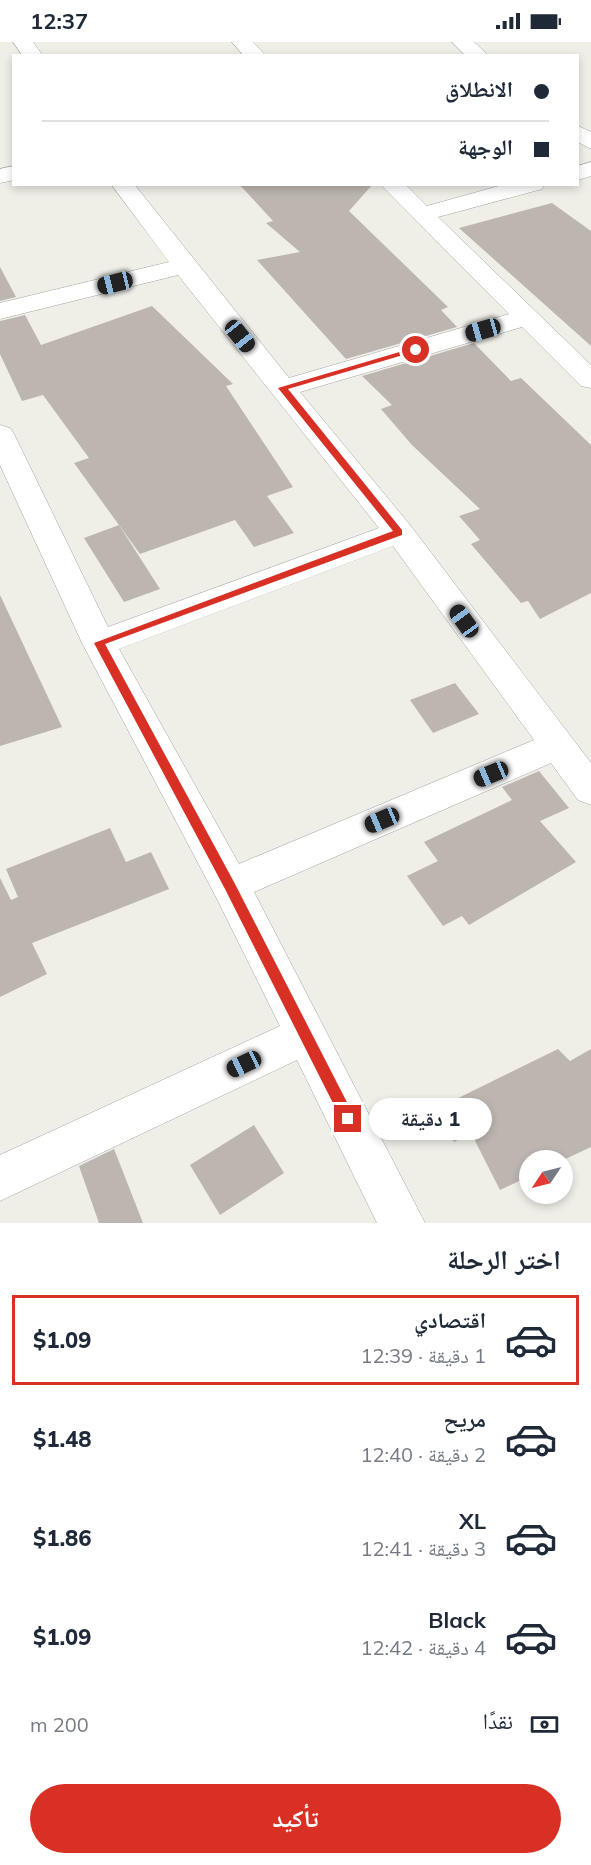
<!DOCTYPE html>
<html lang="ar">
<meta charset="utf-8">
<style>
:root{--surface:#fff;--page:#f2f2f3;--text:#1f2937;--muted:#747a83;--line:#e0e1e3;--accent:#d93025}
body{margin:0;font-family:Mulish,"Noto Naskh Arabic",sans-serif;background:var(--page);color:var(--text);direction:rtl;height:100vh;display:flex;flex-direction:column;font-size:22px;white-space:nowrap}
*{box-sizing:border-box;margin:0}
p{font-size:20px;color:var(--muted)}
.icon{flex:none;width:33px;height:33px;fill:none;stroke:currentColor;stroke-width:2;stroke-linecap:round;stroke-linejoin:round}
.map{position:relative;height:1181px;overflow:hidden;direction:ltr}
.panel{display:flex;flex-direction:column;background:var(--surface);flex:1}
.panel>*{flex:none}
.top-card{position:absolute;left:12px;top:12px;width:567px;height:132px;border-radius:0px;box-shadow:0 3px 9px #0003;direction:rtl;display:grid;align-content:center;height:132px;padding:0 30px;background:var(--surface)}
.needle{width:39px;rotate:235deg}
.buttons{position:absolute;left:519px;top:1108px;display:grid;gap:12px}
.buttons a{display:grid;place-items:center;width:54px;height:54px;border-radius:50%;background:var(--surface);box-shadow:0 3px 9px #0003;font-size:30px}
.end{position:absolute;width:27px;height:27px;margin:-14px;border:8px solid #d93025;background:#fff;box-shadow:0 0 0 3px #fff}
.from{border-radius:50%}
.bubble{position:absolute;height:42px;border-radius:21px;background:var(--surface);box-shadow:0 3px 9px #0003;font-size:20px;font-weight:800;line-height:42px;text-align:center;direction:rtl}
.car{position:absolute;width:18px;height:36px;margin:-18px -9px;border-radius:8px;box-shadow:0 0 4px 2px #0007;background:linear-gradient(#222 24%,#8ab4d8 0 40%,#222 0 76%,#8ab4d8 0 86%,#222 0)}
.top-card b{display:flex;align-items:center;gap:21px;height:57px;font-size:22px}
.top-card b+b{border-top:2px solid var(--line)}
.top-card i{width:15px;height:15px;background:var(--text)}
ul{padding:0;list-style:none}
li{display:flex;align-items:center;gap:18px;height:90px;margin:0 12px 9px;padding:0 18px;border:3px solid transparent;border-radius:0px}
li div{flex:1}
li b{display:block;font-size:22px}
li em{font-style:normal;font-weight:800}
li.selected{border-color:var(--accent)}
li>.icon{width:54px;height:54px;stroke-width:1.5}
h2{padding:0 30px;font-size:27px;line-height:72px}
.pay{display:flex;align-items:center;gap:15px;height:66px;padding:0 30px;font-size:22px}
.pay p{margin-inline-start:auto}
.primary-button{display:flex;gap:12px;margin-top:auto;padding:12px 30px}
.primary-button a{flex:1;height:69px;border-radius:36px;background:var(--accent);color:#fff;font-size:24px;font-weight:800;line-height:69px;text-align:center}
.status{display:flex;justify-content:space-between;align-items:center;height:42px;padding:0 30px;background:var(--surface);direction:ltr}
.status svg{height:16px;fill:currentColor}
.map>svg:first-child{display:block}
</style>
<div class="status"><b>12:37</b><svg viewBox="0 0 49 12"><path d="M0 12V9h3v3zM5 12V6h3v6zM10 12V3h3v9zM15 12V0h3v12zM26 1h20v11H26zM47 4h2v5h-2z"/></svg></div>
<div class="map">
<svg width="591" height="1181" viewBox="0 0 591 1181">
<rect width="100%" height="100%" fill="#efeee7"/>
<g fill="#bdb6b0">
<path d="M 239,142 L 373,142 L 349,169 L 448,265 L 441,268 L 457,285 L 346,317 L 257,218 L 300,210 L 266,181 L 273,179 Z"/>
<path d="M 552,161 L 591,189 L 591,304 L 459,186 Z"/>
<path d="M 0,225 L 16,255 L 0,259 Z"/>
<path d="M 152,264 L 233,342 L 226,344 L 293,445 L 267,454 L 294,491 L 254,505 L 235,478 L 140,512 L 74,421 L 89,416 L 43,353 L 22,359 L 0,312 L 0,279 L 25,273 L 41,303 Z"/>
<path d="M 474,301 L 511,339 L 521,336 L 591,403 L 591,551 L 540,577 L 528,559 L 521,561 L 471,502 L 480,498 L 459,474 L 480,467 L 412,403 L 381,367 L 392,363 L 362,334 Z"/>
<path d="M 119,483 L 160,547 L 124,560 L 84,496 Z"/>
<path d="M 0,553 L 62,685 L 0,704 Z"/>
<path d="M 455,641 L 479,672 L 433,691 L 410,658 Z"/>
<path d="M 539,729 L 569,766 L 540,779 L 576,820 L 469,883 L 462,874 L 443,884 L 407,834 L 438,819 L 424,800 L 512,758 L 502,745 Z"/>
<path d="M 110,786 L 126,820 L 151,810 L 169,847 L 32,901 L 47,932 L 0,955 L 0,836 L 11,858 L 18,855 L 6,827 Z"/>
<path d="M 558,1007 L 570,1019 L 591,1007 L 591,1105 L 561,1119 L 530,1119 L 530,1134 L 500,1148 L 471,1091 L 454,1100 L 434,1068 Z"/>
<path d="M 254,1083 L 284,1131 L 220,1173 L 190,1123 Z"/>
<path d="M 114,1107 L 143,1181 L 99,1181 L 79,1124 Z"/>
</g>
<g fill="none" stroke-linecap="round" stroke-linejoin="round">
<g stroke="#a4a4a4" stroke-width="1">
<g id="minor">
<path d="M 13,0 L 33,0 L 43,14 L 23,14 Z"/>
<path d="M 232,0 L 253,0 L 266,14 L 244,14 Z"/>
<path d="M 452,0 L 474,0 L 489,14 L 466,14 Z"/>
<path d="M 578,84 L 591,90 L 591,107 L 578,100 Z"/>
<path d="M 591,120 L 591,134 L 578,138 L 578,124 Z"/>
<path d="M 14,124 L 14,138 L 0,141 L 0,127 Z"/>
<path d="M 111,142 L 134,142 L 289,336 L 509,272 L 380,142 L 405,142 L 427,164 L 506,142 L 545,142 L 542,147 L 438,175 L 591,323 L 591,346 L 581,344 L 522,285 L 300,350 L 410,483 L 591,721 L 591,763 L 578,758 L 551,721 L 254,850 L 425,1181 L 377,1181 L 297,1018 L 0,1159 L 0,1113 L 280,984 L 216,855 L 82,601 L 0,423 L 0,383 L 10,386 L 14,392 L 108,585 L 379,486 L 178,233 L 0,277 L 0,261 L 169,220 ZM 393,504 L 534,698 L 239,822 L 119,607 Z"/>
</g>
</g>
<use href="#minor" fill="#fff" fill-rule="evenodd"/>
</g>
<path fill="#d93025" d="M 413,306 L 420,308 L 288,347 L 402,488 L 402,493 L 105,602 L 234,840 L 353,1072 L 353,1081 L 348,1083 L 343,1081 L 225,847 L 94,601 L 393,489 L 278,346 Z"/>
</svg>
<div class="buttons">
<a><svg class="needle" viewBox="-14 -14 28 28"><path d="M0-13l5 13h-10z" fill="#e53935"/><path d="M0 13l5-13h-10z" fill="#747a83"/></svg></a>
</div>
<i class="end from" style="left:416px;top:308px"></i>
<i class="end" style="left:348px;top:1077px"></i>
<div class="bubble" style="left:369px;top:1056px;width:123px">1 دقيقة</div>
<i class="car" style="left:115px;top:241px;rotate:256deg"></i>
<i class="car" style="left:483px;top:288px;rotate:254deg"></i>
<i class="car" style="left:240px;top:294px;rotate:141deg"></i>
<i class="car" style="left:464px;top:579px;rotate:324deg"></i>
<i class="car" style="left:491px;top:732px;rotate:247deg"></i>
<i class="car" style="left:382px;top:778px;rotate:247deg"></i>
<i class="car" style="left:244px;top:1022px;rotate:245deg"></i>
<div class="top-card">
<b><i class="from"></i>الانطلاق</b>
<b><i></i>الوجهة</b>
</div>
</div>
<section class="panel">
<h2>اختر الرحلة</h2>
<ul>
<li class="selected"><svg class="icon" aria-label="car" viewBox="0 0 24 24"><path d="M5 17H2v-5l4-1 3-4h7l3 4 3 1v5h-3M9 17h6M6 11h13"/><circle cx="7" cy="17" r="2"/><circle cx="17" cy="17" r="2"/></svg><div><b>اقتصادي</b><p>1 دقيقة · 12:39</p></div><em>$1.09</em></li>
<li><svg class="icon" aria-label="car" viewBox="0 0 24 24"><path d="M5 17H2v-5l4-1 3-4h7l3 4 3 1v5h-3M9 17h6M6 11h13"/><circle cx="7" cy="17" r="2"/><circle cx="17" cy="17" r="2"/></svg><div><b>مريح</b><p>2 دقيقة · 12:40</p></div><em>$1.48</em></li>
<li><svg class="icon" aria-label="car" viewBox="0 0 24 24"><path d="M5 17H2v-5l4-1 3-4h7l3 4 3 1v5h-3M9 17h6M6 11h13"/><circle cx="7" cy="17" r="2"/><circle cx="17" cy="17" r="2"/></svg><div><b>XL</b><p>3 دقيقة · 12:41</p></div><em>$1.86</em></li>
<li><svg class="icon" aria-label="car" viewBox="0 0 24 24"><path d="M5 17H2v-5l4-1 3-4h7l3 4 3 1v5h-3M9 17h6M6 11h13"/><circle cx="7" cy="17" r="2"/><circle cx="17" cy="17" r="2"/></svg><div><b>Black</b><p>4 دقيقة · 12:42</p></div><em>$1.09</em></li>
</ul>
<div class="pay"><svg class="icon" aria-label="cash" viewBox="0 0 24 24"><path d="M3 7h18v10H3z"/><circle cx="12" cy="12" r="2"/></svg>نقدًا<p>200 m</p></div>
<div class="primary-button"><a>تأكيد</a></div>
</section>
